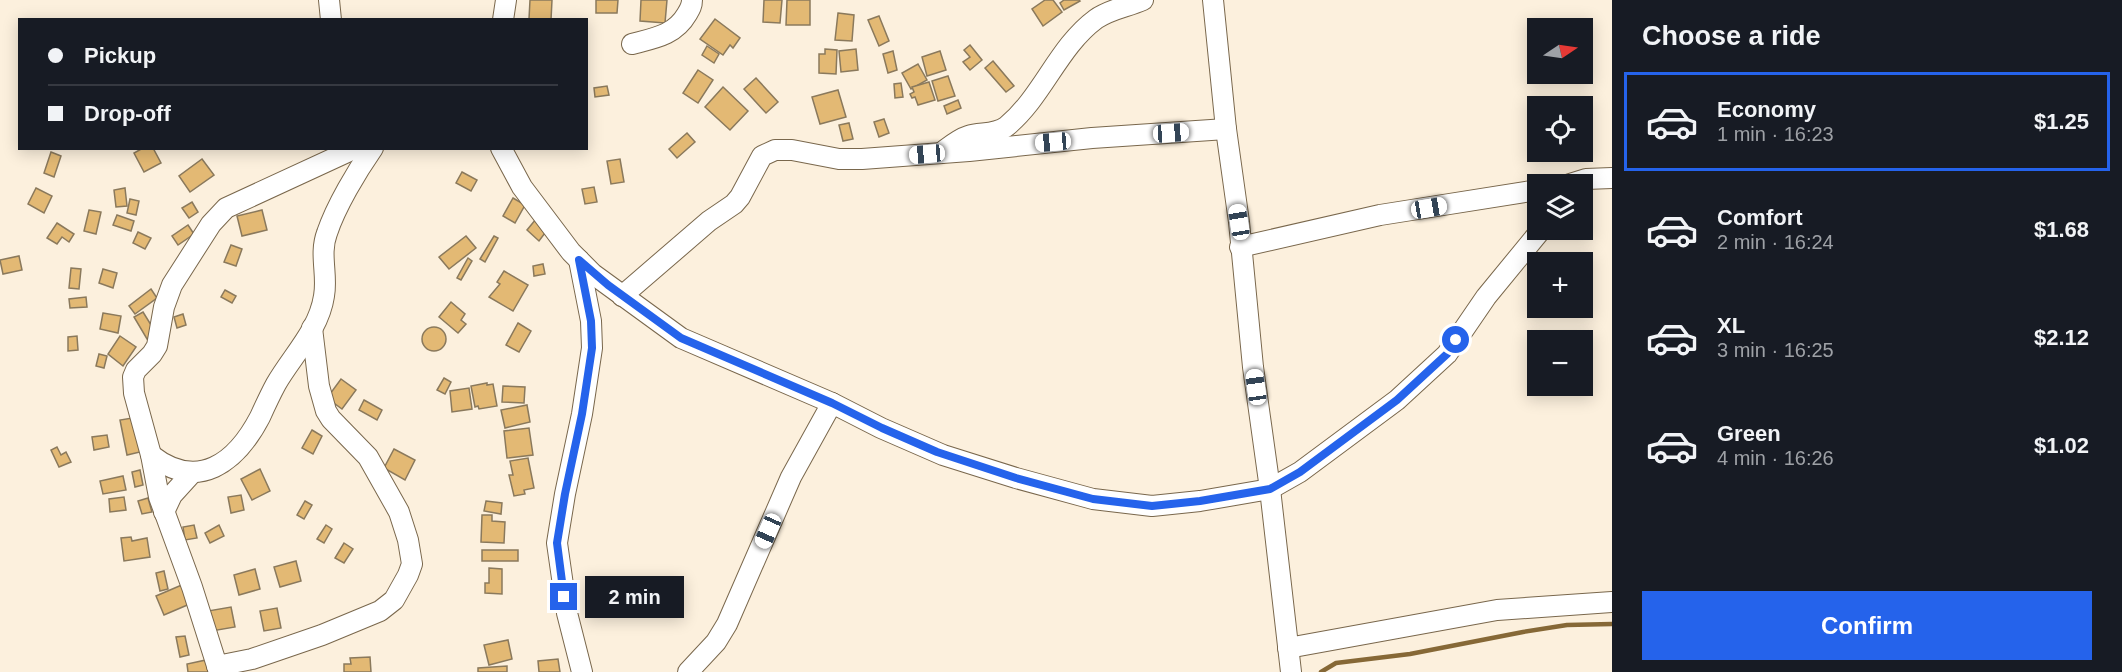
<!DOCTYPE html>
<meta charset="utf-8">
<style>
:root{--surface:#171b24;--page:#242831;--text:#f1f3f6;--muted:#9ea1a6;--line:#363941;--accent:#2563eb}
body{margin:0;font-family:Helvetica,sans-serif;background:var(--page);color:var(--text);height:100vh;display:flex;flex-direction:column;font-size:22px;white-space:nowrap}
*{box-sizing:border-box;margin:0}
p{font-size:20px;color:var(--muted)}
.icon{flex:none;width:33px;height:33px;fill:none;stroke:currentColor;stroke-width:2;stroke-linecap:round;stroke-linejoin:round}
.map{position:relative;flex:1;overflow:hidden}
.details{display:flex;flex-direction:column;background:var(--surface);width:510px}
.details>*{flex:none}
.guide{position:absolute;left:18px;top:18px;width:570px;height:132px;border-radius:0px;box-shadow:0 3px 15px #0003;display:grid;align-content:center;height:132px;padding:0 30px;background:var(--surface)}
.needle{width:39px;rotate:77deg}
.controls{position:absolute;left:1527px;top:18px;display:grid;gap:12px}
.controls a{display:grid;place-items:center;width:66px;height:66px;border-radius:0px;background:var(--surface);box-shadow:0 3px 15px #0003;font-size:30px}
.end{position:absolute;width:27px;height:27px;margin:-14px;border:8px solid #2563eb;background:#fff;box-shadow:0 0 0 3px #fff}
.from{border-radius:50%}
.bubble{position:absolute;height:42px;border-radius:0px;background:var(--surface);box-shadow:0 3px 15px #0003;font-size:20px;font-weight:700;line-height:42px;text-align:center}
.car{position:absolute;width:18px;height:36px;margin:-18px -9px;border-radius:8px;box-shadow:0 0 4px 2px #0007;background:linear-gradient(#fff 24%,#345 0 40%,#fff 0 76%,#345 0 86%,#fff 0)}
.guide b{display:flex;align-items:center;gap:21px;height:57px;font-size:22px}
.guide b+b{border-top:2px solid var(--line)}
.guide i{width:15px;height:15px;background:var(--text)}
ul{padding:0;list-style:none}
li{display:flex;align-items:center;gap:18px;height:99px;margin:0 12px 9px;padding:0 18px;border:3px solid transparent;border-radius:0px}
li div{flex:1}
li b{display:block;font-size:22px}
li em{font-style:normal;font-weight:700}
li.current{border-color:var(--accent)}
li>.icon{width:54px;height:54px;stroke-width:1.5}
h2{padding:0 30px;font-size:27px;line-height:72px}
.button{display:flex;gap:12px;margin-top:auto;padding:12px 30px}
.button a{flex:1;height:69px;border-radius:0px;background:var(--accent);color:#fff;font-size:24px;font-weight:700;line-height:69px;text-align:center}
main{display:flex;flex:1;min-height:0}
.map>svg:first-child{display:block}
</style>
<main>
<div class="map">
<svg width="1612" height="672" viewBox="0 0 1612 672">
<rect width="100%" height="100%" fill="#fcf0dd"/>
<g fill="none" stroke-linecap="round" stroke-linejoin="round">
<path stroke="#866836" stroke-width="4.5" d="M 1321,672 L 1336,663 L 1410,654 L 1523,632 L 1567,625 L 1612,624"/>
</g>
<g fill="#e3b974" stroke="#8a795c" stroke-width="1.5">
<path d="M 530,0 L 552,0 L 551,20 L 529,19 Z"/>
<path d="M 596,0 L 618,0 L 617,13 L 596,13 Z"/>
<path d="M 641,0 L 667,0 L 665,23 L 640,21 Z"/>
<path d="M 764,0 L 782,0 L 780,23 L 763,22 Z"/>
<path d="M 787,0 L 810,0 L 810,25 L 786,25 Z"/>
<path d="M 1045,0 L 1053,0 L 1062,12 L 1043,26 L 1032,9 Z"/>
<path d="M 1064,0 L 1079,0 L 1080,1 L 1064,10 L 1060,3 Z"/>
<path d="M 838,13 L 854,15 L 852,41 L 835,40 Z"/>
<path d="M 879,16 L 889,41 L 879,46 L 868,20 Z"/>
<path d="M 715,19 L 740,38 L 733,48 L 730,45 L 723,55 L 700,39 Z"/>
<path d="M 970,45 L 982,60 L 970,70 L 963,62 L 970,57 L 964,50 Z"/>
<path d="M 707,46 L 719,54 L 714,63 L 702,55 Z"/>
<path d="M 825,49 L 837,50 L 836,74 L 819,73 L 819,54 L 825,54 Z"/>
<path d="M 856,49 L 858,70 L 841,72 L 839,51 Z"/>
<path d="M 893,51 L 897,70 L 888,73 L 883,54 Z"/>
<path d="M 940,51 L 946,70 L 927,76 L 922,57 Z"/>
<path d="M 993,61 L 1014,86 L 1006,92 L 985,68 Z"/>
<path d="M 918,64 L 927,80 L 911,89 L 902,73 Z"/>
<path d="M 698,70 L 713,80 L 698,103 L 683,93 Z"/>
<path d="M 948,76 L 955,96 L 938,101 L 932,81 Z"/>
<path d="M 756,78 L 778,102 L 766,113 L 744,89 Z"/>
<path d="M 929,82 L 935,100 L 918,105 L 915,97 L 912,98 L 910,94 L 914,92 L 912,87 Z"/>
<path d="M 901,83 L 903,97 L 895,98 L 894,84 Z"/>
<path d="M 607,86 L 609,95 L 595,97 L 594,88 Z"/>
<path d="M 723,87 L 748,111 L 730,130 L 705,107 Z"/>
<path d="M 838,90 L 846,117 L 820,124 L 812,97 Z"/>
<path d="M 958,100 L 961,108 L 947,114 L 944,106 Z"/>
<path d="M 884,119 L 889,133 L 879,137 L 874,122 Z"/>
<path d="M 849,123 L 853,139 L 843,141 L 839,125 Z"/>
<path d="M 687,133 L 695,142 L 677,158 L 669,149 Z"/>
<path d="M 143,148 L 153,148 L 161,163 L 144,172 L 134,153 Z"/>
<path d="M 51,152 L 61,156 L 54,177 L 44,173 Z"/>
<path d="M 202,159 L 214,175 L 190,192 L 179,176 Z"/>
<path d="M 620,159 L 624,182 L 611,184 L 607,161 Z"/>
<path d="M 462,172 L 477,180 L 471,191 L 456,183 Z"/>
<path d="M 594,187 L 597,202 L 585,204 L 582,189 Z"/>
<path d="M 36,188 L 52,196 L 44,213 L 28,204 Z"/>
<path d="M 125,188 L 127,206 L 116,207 L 114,190 Z"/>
<path d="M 513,198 L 525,205 L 515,223 L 503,216 Z"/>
<path d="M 130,199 L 139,201 L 136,215 L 127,213 Z"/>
<path d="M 192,202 L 198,212 L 189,218 L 182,208 Z"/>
<path d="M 89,210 L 101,212 L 96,234 L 84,231 Z"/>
<path d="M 262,210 L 267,230 L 242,236 L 237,216 Z"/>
<path d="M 117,215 L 134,221 L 131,231 L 113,225 Z"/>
<path d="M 536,219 L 548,229 L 539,241 L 527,230 Z"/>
<path d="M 57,223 L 74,234 L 69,242 L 62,237 L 57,244 L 47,238 Z"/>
<path d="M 188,225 L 194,234 L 178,245 L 172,236 Z"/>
<path d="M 138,232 L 151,238 L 145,249 L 133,243 Z"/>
<path d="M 466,236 L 476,248 L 449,269 L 439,257 Z"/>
<path d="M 494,236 L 498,238 L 485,262 L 480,259 Z"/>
<path d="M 231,245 L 242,249 L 236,266 L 224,262 Z"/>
<path d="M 19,256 L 22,270 L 3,274 L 0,260 Z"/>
<path d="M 468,258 L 472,261 L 461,280 L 457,278 Z"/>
<path d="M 543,264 L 545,274 L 534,276 L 533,266 Z"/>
<path d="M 71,268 L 81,269 L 79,289 L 69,288 Z"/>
<path d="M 103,269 L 117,273 L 113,288 L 99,283 Z"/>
<path d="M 504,271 L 528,285 L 513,311 L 489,297 L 500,284 L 497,282 Z"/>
<path d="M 151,289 L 157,298 L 135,314 L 129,306 Z"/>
<path d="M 225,290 L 236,296 L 232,303 L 221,297 Z"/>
<path d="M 86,297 L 87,307 L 70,308 L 69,299 Z"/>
<path d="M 451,302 L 465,314 L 461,320 L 466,324 L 458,333 L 439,317 Z"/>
<path d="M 143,312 L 156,333 L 147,339 L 134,317 Z"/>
<path d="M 103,313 L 121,316 L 118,333 L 100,329 Z"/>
<path d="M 183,314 L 186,325 L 177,328 L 174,317 Z"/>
<path d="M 518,323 L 531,331 L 519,352 L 506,345 Z"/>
<circle cx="434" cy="339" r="12"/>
<path d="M 77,336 L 78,350 L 68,351 L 68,337 Z"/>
<path d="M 120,336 L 136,347 L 123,366 L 108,354 Z"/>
<path d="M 99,354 L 107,356 L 104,368 L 96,366 Z"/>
<path d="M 444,378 L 451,382 L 445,394 L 437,390 Z"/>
<path d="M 341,379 L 356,390 L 342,409 L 327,398 Z"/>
<path d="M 487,383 L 487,385 L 493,384 L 497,406 L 479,409 L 478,406 L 475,407 L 471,386 Z"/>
<path d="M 503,386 L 525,387 L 524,403 L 502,402 Z"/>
<path d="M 469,388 L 472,409 L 452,412 L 450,391 Z"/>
<path d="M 364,400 L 382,410 L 377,420 L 359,410 Z"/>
<path d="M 527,405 L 530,422 L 505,428 L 501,410 Z"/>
<path d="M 132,418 L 140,452 L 127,455 L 120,420 Z"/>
<path d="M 529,428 L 533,455 L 507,458 L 504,431 Z"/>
<path d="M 312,430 L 322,436 L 313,454 L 302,448 Z"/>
<path d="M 107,435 L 109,447 L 94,450 L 92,437 Z"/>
<path d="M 57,447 L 61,455 L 66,452 L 71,462 L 59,467 L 51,450 Z"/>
<path d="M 394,449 L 415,460 L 405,480 L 384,468 Z"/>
<path d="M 528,458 L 534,488 L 524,490 L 525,494 L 514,496 L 509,475 L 513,475 L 510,461 Z"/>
<path d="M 260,469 L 270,491 L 252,500 L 241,479 Z"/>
<path d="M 140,470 L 143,485 L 135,487 L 132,472 Z"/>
<path d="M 123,476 L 126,490 L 103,494 L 100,481 Z"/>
<path d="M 241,495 L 244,510 L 231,513 L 228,497 Z"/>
<path d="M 124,497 L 126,510 L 110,512 L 109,499 Z"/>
<path d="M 148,498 L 152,512 L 142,514 L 138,501 Z"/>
<path d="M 305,501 L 312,505 L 304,519 L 297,515 Z"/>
<path d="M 486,501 L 502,503 L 501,514 L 484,511 Z"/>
<path d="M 482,515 L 492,515 L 492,521 L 505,522 L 504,543 L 481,542 Z"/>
<path d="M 194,525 L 197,538 L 185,540 L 183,527 Z"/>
<path d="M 219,525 L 224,536 L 210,543 L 205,533 Z"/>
<path d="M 326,525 L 332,529 L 324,543 L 317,539 Z"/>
<path d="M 131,537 L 132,541 L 147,538 L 150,557 L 124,561 L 121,538 Z"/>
<path d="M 344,543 L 353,549 L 344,563 L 335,558 Z"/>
<rect x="482" y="550" width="36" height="11"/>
<path d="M 296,561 L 301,581 L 280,587 L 274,567 Z"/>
<path d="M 489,568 L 502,569 L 502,594 L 485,593 L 485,583 L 489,583 Z"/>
<path d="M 255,569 L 260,589 L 239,595 L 234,575 Z"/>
<path d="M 164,571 L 168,589 L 160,591 L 156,573 Z"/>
<path d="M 184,584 L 192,603 L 164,615 L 156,596 Z"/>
<path d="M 231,607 L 235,627 L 206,632 L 202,612 Z"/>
<path d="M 277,608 L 281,628 L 264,631 L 260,611 Z"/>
<path d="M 185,636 L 189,655 L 180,657 L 176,637 Z"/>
<path d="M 508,640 L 512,659 L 489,665 L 484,645 Z"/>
<path d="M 370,657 L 371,672 L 344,672 L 344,664 L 351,664 L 350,658 Z"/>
<path d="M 558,659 L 560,672 L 539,672 L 538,661 Z"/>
<path d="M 206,660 L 209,672 L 188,672 L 187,664 Z"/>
<path d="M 507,666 L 507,672 L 478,672 L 478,668 Z"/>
</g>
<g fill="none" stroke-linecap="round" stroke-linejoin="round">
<g stroke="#79674c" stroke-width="22">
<g id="minor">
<path d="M 329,0 L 331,20"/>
<path d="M 1213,0 L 1226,129 L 1239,222 L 1253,367 L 1270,489 L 1291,672"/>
<path d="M 503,20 L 506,0"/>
<path d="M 632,44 C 655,38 675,35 687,14 C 690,9 692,6 692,0"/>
<path d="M 501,148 L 522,187 L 571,252 L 593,274 L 681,338 L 832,403 L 881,428 L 943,455 L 1016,478 L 1093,499 L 1152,506 L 1200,501 L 1270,489 L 1300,472 L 1397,400 L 1447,354 L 1486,297 L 1541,230"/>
<path d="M 941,153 C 949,147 958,139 968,136 C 981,132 996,135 1007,126 C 1043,96 1058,47 1096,19 C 1110,9 1127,7 1143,0"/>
<path d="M 1570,184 L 1586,179 L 1612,178"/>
<path d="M 1240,247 L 1380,215 L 1538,190"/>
<path d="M 579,260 L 591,321 L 592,348 L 582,414 L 565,494 L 557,543 L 567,613 L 582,672"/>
<path d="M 622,296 L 709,221 L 734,204 L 740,197 L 762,156 L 775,150 L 792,150 L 839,159 L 862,159 L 969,151 L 1092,138 L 1226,129"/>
<path d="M 151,455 C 198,492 236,463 260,417 C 265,406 270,395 276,384 C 292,356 319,330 324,296 C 328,275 319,254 327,233 C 336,206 357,171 373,148"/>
<path d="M 164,512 L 172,495 L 192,473"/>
<path d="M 1288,648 L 1497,610 L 1612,602"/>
<path d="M 217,666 L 252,659 L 322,635 L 380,611 L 394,600 L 408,575 L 412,564 L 408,540 L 399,512 L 368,457 L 331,419 L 326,411 L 319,386 L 312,328"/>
<path d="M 219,672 L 192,587 L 159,497 L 151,455 L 134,393 L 133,377 L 136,370 L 152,354 L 157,346 L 164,307 L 172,285 L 211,224 L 226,208 L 356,148"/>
<path d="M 688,672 L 716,642 L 727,624 L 791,477 L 832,403"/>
</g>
</g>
<use href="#minor" stroke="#fff" stroke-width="20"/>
</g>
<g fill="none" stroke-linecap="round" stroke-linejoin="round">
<path stroke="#2563eb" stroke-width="8" d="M 564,597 L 557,543 L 565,494 L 582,414 L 592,348 L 591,321 L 579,260 L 608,285 L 681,338 L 832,403 L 882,428 L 937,452 L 1016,478 L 1093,499 L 1152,506 L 1200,501 L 1270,489 L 1300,472 L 1397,400 L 1447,354 L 1456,340"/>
</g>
</svg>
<div class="controls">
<a><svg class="needle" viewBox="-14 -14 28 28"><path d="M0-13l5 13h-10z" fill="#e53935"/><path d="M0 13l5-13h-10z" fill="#9ea1a6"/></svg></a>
<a><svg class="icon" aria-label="locate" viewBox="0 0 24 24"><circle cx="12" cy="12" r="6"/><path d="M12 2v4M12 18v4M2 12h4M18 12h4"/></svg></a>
<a><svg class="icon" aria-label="layers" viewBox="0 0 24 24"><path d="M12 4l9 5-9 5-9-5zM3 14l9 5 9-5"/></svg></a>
<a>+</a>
<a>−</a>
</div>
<i class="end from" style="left:1456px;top:340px"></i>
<i class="end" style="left:564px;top:597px"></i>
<div class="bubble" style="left:585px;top:576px;width:99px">2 min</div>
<i class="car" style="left:1171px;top:133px;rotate:86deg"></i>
<i class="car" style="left:1053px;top:142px;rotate:265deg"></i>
<i class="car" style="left:927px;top:154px;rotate:265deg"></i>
<i class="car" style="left:1429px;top:208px;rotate:80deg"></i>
<i class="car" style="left:1239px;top:222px;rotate:351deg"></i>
<i class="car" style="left:1256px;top:387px;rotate:352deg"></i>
<i class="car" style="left:768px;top:531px;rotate:204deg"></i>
<div class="guide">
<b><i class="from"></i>Pickup</b>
<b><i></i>Drop-off</b>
</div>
</div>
<section class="details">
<h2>Choose a ride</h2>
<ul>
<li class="current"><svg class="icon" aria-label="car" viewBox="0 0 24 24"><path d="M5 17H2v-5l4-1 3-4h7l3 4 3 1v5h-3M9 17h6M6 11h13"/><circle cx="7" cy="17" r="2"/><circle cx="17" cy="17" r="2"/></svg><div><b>Economy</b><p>1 min · 16:23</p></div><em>$1.25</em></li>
<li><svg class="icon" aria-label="car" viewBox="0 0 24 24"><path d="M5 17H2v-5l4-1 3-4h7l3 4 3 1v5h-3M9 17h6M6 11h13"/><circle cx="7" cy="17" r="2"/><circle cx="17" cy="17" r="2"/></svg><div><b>Comfort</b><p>2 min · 16:24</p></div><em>$1.68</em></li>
<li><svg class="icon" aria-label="car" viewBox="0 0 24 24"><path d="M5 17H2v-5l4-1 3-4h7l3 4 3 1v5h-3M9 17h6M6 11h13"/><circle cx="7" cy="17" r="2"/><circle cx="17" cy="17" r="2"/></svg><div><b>XL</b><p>3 min · 16:25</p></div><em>$2.12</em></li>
<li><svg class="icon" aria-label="car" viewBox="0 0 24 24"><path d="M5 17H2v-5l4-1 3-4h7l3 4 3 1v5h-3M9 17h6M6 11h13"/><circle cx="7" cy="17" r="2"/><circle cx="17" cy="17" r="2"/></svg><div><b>Green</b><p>4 min · 16:26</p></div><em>$1.02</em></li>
</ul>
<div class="button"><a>Confirm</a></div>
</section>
</main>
